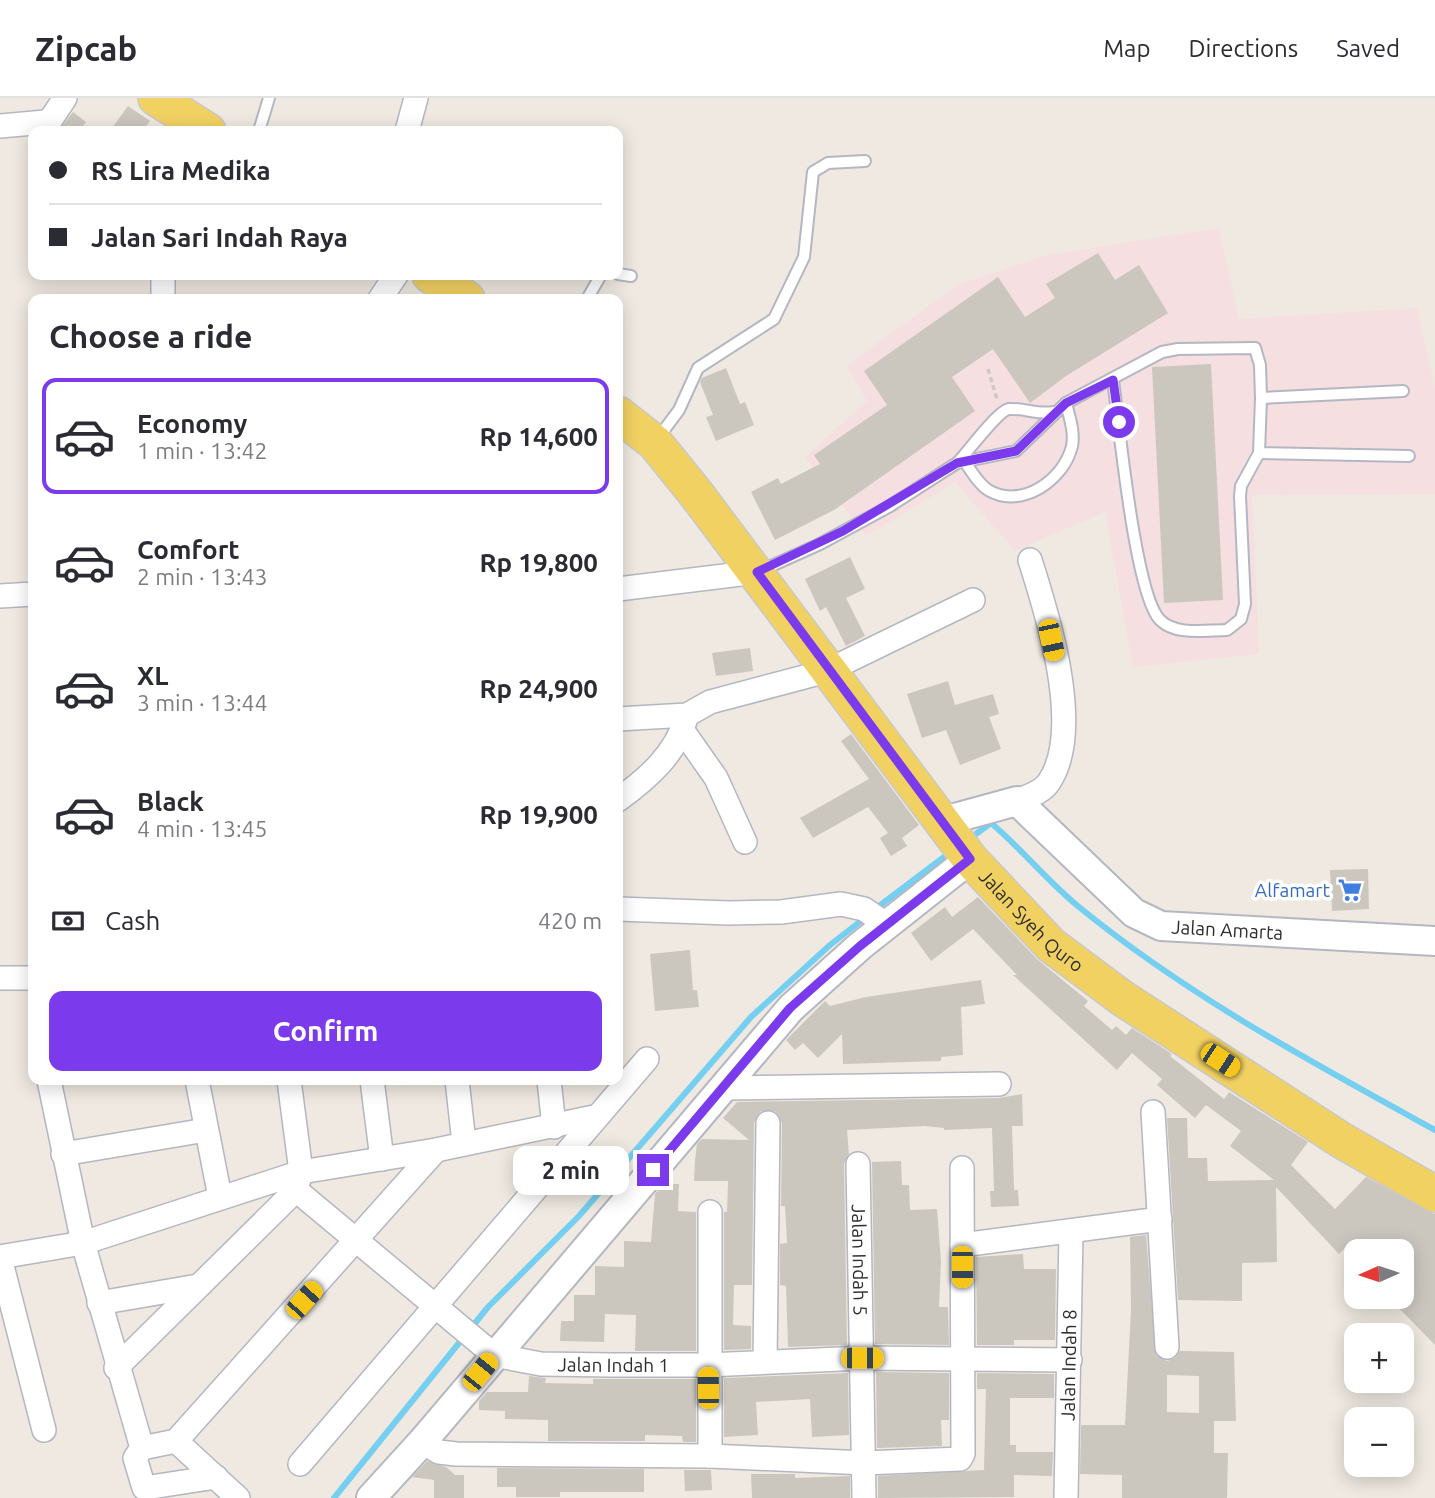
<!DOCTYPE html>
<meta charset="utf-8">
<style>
:root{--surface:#fff;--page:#f2f2f3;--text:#2b2b33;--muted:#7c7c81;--line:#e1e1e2;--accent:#7c3aed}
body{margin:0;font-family:Ubuntu,sans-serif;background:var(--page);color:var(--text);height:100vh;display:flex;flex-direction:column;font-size:26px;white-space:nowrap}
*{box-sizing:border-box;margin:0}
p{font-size:23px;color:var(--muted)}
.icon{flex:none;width:38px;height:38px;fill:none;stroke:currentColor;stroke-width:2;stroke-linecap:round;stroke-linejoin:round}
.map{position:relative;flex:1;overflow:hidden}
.details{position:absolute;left:28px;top:196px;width:595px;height:791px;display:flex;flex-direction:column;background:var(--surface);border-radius:14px;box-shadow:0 4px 18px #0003}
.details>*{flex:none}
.hud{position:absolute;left:28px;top:28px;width:595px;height:154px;border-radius:14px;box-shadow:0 4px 18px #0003;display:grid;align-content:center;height:154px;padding:0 21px;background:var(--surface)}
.needle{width:46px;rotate:267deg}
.fabs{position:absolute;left:1344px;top:1141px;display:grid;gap:14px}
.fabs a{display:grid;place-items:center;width:70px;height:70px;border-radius:14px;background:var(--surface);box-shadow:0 4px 18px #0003;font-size:35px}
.end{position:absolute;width:32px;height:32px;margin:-16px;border:9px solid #7c3aed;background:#fff;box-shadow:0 0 0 4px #fff}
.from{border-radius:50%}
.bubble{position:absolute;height:49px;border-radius:14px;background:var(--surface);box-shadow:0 4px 18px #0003;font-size:23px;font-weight:700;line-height:49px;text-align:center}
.car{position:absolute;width:21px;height:42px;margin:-21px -10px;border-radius:9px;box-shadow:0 0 5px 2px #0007;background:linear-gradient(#f5c518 24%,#345 0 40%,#f5c518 0 76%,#345 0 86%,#f5c518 0)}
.hud b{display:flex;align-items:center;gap:24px;height:66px;font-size:26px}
.hud b+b{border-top:2px solid var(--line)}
.hud i{width:18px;height:18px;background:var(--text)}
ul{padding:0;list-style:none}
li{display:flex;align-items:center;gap:21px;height:116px;margin:0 14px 10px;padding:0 7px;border:4px solid transparent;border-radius:14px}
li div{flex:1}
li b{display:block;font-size:26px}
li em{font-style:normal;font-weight:700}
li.on{border-color:var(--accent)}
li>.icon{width:63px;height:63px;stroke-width:1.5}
h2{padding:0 21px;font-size:32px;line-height:84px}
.pay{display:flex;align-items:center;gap:18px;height:77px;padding:0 21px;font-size:26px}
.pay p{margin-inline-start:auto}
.action{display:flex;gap:14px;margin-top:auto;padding:14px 21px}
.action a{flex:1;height:80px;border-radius:14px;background:var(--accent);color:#fff;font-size:28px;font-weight:700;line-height:80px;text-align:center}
header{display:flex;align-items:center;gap:42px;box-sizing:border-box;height:98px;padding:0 35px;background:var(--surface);border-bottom:2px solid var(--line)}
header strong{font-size:33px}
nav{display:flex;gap:38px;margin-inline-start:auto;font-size:24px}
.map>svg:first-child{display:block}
</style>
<header>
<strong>Zipcab</strong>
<nav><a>Map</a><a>Directions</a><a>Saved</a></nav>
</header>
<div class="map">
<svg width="1435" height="1400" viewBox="0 0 1435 1400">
<rect width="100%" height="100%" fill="#efe9e1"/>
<path fill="#f5dfe0" d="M 1219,130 L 1239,221 L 1417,210 L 1435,290 L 1435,396 L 1252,397 L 1259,556 L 1133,569 L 1105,414 L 1015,453 L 955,384 L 866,438 L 805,359 L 867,303 L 847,267 L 959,186 L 1047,157 Z"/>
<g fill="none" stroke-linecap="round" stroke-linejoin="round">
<g stroke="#75cff0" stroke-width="6">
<path d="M 969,741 L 991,725 C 1022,751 1048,784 1079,809 C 1188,898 1313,965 1435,1032"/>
<path d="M 874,812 L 952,753"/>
<path d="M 334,1400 L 488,1209 L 579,1118 L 751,919 L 830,847 L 866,819"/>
</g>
</g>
<g fill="#cbc7bf" fill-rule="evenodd">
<path d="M 128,8 L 150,23 L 143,33 L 110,33 Z"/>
<path d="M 73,14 L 86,24 L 79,33 L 58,33 Z"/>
<path d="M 1098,155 L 1115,182 L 1139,167 L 1168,215 L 1066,278 L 1030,305 L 993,251 L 952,279 L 975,313 L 834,412 L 775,442 L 751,394 L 778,380 L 781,386 L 820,366 L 814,357 L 887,307 L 864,273 L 998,179 L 1025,219 L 1055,200 L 1046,186 Z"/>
<path d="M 1211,266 L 1223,502 L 1164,505 L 1152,269 Z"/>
<path d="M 726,270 L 740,306 L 745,304 L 754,327 L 716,343 L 706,319 L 713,317 L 700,284 L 702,280 Z"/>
<path d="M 850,459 L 865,491 L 846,500 L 865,538 L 846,548 L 826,509 L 820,513 L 805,481 Z"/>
<path d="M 750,550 L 753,573 L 716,578 L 712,555 Z"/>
<path d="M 948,583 L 955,607 L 993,596 L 999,616 L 989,619 L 1001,651 L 960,667 L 946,632 L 922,640 L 907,596 Z"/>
<path d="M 851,636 L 919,727 L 902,740 L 907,748 L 891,758 L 880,740 L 888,735 L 868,709 L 813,740 L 800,720 L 869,681 L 841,643 Z"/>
<path d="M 1368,771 L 1369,811 L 1332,813 L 1330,772 Z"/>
<path d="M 978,799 L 1037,861 L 1088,903 L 1084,908 L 1112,932 L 1116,928 L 1126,937 L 1132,930 L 1172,956 L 1170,958 L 1224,1001 L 1229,994 L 1308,1044 L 1291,1067 L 1335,1111 L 1366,1079 L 1435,1116 L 1435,1247 L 1388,1199 L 1402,1199 L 1402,1153 L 1350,1153 L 1346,1149 L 1339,1156 L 1276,1089 L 1277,1164 L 1242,1165 L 1242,1203 L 1178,1202 L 1167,1020 L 1187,1020 L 1188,1060 L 1207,1060 L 1208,1083 L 1274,1082 L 1230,1048 L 1241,1033 L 1206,1007 L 1195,1020 L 1157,987 L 1162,981 L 1132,955 L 1117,972 L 1013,877 L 1017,877 L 973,831 L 931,863 L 911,835 L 945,809 L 952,819 Z"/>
<path d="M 690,852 L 693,892 L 697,892 L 699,909 L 655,913 L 650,856 Z"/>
<path d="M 981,882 L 985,906 L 961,909 L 963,957 L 941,959 L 941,963 L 843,966 L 842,936 L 818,960 L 803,945 L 795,952 L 786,942 L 825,903 L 830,908 L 866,899 Z"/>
<path d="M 1022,996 L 1023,1028 L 1012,1028 L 1014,1092 L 1018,1092 L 1019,1108 L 991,1109 L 990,1093 L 994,1093 L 992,1030 L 944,1032 L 944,1030 L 924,1028 L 847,1032 L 849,1056 L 844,1066 L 847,1247 L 788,1249 L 786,1188 L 780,1187 L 780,1146 L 787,1145 L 785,1108 L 781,1108 L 782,1025 L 775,1013 L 761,1013 L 754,1025 L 752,1187 L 734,1187 L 733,1227 L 751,1228 L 751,1251 L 724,1252 L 724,1114 L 727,1114 L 728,1083 L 694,1083 L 695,1062 L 697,1046 L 702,1041 L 749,1042 L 723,1020 L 737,1004 L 999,1000 Z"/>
<path d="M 901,1063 L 902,1087 L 909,1087 L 910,1112 L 937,1111 L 941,1163 L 939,1209 L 948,1209 L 949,1247 L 875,1246 L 872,1064 Z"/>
<path d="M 663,1086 L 679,1086 L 678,1113 L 696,1114 L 696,1253 L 635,1253 L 636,1217 L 605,1216 L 604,1244 L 560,1243 L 561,1223 L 574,1223 L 574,1197 L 595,1197 L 595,1168 L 624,1169 L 624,1143 L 651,1144 L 655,1096 Z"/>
<path d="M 1146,1137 L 1156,1257 L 1167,1263 L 1175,1260 L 1180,1253 L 1234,1254 L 1236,1323 L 1214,1323 L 1214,1355 L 1228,1355 L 1227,1400 L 1122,1400 L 1122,1377 L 1080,1376 L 1081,1327 L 1125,1327 L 1131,1212 L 1130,1139 ZM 1167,1277 L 1199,1278 L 1199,1315 L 1167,1314 Z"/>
<path d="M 1023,1156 L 1024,1171 L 1056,1171 L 1055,1242 L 1014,1242 L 1014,1247 L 977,1247 L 976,1159 Z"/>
<path d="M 876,1274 L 949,1275 L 949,1322 L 941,1322 L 942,1348 L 877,1350 Z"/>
<path d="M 848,1275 L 849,1337 L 812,1339 L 810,1301 L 756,1304 L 758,1337 L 724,1339 L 724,1280 Z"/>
<path d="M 977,1275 L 1054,1276 L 1054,1300 L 1010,1300 L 1010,1347 L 1016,1347 L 1016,1354 L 1053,1354 L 1052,1378 L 1014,1377 L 1014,1399 L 878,1400 L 878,1378 L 984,1372 L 986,1291 L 977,1291 Z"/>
<path d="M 529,1278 L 546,1280 L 545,1285 L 593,1286 L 593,1281 L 696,1281 L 696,1344 L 683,1344 L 682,1338 L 645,1337 L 645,1343 L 548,1343 L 548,1322 L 505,1321 L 505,1313 L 479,1312 L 479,1303 L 487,1294 L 528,1294 Z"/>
<path d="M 427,1363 L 446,1369 L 455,1377 L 464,1377 L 464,1400 L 434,1400 L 434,1382 L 412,1379 Z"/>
<path d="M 497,1370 L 644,1371 L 644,1394 L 560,1394 L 560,1399 L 516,1399 L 516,1389 L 497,1389 Z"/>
<path d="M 684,1372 L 711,1372 L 712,1392 L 685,1393 Z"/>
<path d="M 751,1376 L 795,1376 L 795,1380 L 850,1378 L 850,1400 L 752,1400 Z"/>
</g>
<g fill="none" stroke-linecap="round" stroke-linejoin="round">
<g stroke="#b4b7c1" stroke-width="14">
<g id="service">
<path d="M 259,33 L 269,0"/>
<path d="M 618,176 L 631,178"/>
<path d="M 587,201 L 601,177"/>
<path d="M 1113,282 C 1119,325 1135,497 1160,522 C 1176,538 1206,532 1227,532 L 1241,521 L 1245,506 L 1240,398 L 1241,388 L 1259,355"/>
<path d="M 1261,300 L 1259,355 L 1409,358"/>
<path d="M 658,340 L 679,312 L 698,270 L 774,221 L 804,159 L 813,74 L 828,65 L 865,63"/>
<path d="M 959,363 C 969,352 999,312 1009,311 C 1025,310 1038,317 1054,314"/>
<path d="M 964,363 C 971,372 978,386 988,392 C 1021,412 1064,382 1072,348 C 1075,334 1069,318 1066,305"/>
<path d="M 760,473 L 820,446 L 890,408 L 957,365 L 1016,353 L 1066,305 L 1162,254 L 1178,251 L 1255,250 L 1260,267 L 1261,300 L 1403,293"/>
</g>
</g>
<g stroke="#b4b7c1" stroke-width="26">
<g id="minor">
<path d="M 0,28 L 45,24 L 51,21 L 65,0"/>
<path d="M 407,33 L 416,0"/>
<path d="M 163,201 L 163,177"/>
<path d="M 380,201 L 396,177"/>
<path d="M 618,491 L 757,474"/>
<path d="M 0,498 L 33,496"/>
<path d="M 618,621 L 687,617 L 710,604 L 827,573 L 973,502"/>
<path d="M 683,633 L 716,680 L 745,744"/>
<path d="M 618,702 C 647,681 676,656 686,620"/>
<path d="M 1017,703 C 1028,698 1042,695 1049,684 C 1084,632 1048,518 1030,462"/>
<path d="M 618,811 L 729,815 L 781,814 L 841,806 L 864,811 L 887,827"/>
<path d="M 0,880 L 33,880"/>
<path d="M 49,982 L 83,1145 L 142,1350 L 176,1343 L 436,1052"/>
<path d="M 197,982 L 220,1099"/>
<path d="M 372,982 L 382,1061"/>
<path d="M 457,982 L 464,1045"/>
<path d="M 549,982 L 554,1029"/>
<path d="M 724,990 L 999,986"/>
<path d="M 1153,1014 L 1167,1249"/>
<path d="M 63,1056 L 206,1032"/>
<path id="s1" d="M 858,1066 L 864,1400"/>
<path id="s2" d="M 296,1092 L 494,1257 L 541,1266 L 612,1267 L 707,1267 L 862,1260 L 1070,1262"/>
<path d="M 710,1114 L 710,1358"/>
<path d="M 962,1147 L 1160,1121"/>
<path d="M 0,1159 L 83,1145 L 301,1074 L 436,1052 L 594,1019"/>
<path d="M 0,1160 L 44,1332"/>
<path d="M 99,1205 L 198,1188"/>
<path d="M 765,1263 L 768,1025"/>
<path d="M 116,1270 L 296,1092 L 301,1074 L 289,982"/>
<path d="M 176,1343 L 238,1400"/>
<path d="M 422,1344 L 439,1354 L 456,1356 L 710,1358 L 865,1365 L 960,1361 L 963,1356 L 962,1070"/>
<path d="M 142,1350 L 135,1360 L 144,1390 L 216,1379"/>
<path d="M 300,1366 L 647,961"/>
<path id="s3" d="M 1066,1400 L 1071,1135"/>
</g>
</g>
<g stroke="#b4b7c1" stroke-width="32">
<g id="tertiary">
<path id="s4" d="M 944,723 L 1017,703 L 1134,815 L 1161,828 L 1435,843"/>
<path d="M 371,1400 L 422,1344 L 791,910 L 860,848 L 970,761"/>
</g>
</g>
<g stroke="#c9c9c9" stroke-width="38">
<g id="primary">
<path d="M 156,0 L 208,33"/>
<path d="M 430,177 L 467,201"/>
<path id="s5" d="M 618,316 L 655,345 L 697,397 L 970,761 L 1051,847 L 1122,900 L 1341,1042 L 1435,1096"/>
</g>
</g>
<path stroke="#c9c9c9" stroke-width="3.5" stroke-dasharray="5 3.5" stroke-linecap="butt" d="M 988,271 L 997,301"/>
<use href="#service" stroke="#fff" stroke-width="10"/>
<use href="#minor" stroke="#fff" stroke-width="23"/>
<use href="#tertiary" stroke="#fff" stroke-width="28"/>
<use href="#primary" stroke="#f2d163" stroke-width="35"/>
</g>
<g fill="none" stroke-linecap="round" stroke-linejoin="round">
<path stroke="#7c3aed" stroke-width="9" d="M 653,1072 L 790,910 L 860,848 L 970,761 L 757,474 L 843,433 L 957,365 L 1016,353 L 1066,305 L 1113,282 L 1119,324"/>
</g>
<defs>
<g id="supermarket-bare" transform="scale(1.89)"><path d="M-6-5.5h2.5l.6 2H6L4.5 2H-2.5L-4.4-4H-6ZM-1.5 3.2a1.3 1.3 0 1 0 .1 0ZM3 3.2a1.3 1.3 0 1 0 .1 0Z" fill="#3f7fe0" stroke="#fff" stroke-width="2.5" paint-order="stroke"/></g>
</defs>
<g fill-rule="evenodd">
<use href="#supermarket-bare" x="1350" y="792"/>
</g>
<g text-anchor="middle" stroke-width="7" stroke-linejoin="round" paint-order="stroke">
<g font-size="19" fill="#366cbe" stroke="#fff" text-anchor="end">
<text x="1330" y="799">Alfamart</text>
</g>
<g font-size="19" fill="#2e2e2e" stroke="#fff">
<text dy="7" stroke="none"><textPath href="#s5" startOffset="656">Jalan Syeh Quro</textPath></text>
<text dy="7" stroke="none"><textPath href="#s4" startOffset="334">Jalan Amarta</textPath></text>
<text dy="7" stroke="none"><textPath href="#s1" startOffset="96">Jalan Indah 5</textPath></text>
<text dy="7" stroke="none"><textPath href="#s2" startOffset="378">Jalan Indah 1</textPath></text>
<text dy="7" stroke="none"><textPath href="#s3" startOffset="133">Jalan Indah 8</textPath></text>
</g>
</g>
</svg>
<div class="fabs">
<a><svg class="needle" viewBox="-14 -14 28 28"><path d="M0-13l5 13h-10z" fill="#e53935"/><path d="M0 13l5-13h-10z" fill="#7c7c81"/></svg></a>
<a>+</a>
<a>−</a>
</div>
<i class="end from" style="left:1119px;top:324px"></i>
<i class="end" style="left:653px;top:1072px"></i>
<div class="bubble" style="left:513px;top:1048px;width:116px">2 min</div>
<i class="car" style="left:1051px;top:542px;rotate:168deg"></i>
<i class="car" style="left:1220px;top:962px;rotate:123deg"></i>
<i class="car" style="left:962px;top:1169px;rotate:180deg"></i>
<i class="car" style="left:304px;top:1202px;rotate:42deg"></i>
<i class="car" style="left:862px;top:1260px;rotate:90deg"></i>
<i class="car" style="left:480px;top:1274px;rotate:39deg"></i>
<i class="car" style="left:708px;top:1290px;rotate:359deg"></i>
<div class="hud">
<b><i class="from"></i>RS Lira Medika</b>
<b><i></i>Jalan Sari Indah Raya</b>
</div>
<section class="details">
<h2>Choose a ride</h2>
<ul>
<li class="on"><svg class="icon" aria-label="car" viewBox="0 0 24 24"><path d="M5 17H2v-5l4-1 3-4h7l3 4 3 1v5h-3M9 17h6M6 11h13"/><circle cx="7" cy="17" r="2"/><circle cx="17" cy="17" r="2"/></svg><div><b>Economy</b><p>1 min · 13:42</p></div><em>Rp 14,600</em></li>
<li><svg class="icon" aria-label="car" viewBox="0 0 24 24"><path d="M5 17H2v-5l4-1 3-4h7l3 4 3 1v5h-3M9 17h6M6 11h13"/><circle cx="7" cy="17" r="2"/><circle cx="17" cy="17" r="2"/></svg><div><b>Comfort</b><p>2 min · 13:43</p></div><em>Rp 19,800</em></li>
<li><svg class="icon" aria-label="car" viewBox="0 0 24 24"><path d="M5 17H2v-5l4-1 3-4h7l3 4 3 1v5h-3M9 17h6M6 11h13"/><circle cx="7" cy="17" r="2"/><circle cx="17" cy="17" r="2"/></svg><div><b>XL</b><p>3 min · 13:44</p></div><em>Rp 24,900</em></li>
<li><svg class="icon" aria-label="car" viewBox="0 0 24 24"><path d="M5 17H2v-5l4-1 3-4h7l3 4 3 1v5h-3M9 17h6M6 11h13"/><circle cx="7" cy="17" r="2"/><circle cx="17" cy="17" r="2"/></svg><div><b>Black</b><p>4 min · 13:45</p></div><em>Rp 19,900</em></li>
</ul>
<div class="pay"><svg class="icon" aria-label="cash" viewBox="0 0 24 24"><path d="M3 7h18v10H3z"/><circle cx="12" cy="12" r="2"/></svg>Cash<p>420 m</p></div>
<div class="action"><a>Confirm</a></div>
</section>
</div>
